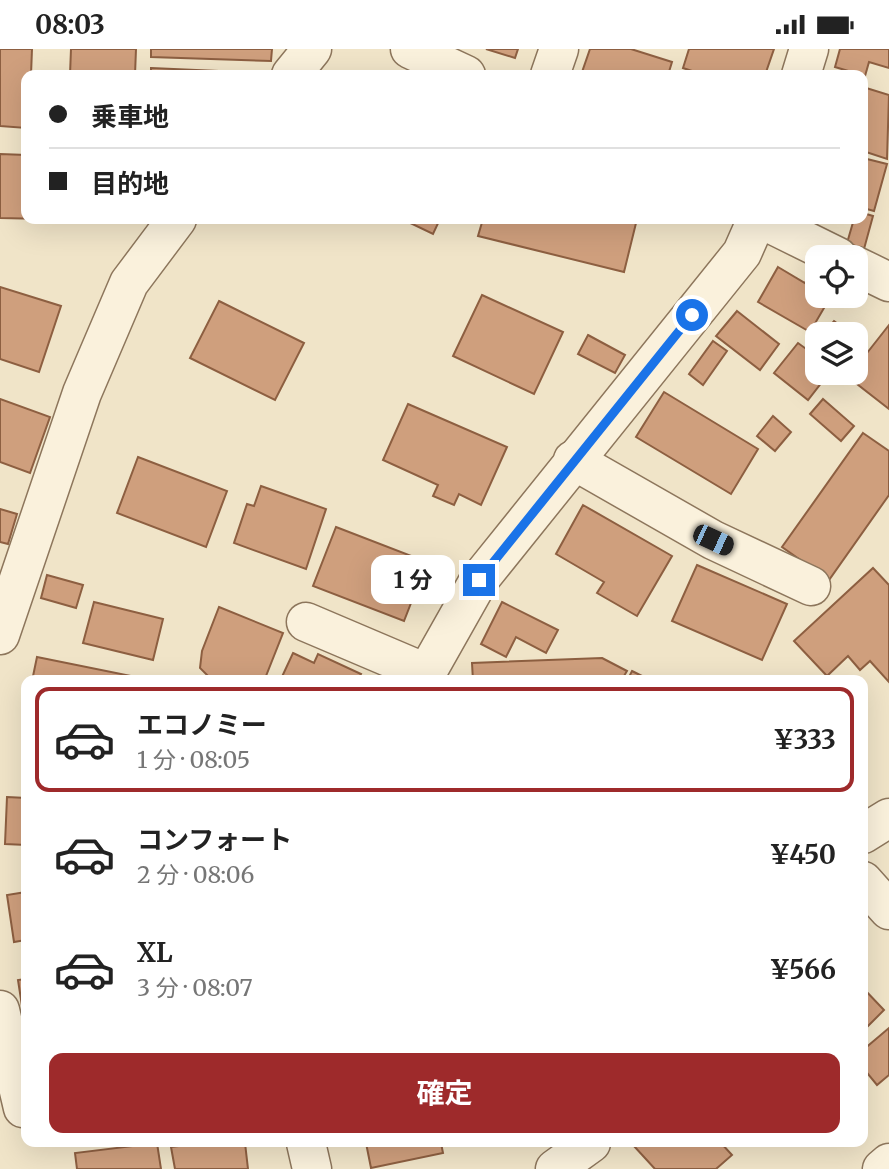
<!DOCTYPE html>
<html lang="ja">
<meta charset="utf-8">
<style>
:root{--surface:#fff;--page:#f2f2f2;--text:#222;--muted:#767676;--line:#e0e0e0;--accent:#9e2a2b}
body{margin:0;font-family:Merriweather,"Noto Sans JP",serif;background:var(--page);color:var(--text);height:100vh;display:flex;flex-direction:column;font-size:26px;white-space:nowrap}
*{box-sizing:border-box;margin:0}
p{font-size:23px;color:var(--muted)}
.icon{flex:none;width:38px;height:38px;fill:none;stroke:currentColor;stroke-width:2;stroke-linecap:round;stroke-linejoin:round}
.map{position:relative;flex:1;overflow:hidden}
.drawer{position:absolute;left:21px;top:626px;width:847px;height:472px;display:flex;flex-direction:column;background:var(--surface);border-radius:14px;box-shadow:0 7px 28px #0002}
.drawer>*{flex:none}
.guide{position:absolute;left:21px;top:21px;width:847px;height:154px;border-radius:14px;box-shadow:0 7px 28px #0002;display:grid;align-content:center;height:154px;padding:0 28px;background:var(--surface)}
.controls{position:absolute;left:805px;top:196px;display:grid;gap:14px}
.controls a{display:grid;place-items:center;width:63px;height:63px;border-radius:14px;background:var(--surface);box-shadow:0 7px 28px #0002;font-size:35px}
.end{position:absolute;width:32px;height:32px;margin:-16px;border:9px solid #1a73e8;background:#fff;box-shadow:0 0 0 4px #fff}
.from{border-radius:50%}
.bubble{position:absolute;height:49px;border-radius:14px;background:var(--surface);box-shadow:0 7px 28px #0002;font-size:23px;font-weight:700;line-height:49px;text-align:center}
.car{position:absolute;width:21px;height:42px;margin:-21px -10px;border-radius:9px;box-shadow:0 0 5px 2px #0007;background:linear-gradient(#222 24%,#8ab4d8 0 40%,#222 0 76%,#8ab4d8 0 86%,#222 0)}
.guide b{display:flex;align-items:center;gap:24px;height:66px;font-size:26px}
.guide b+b{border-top:2px solid var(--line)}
.guide i{width:18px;height:18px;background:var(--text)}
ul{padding:12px 0 0;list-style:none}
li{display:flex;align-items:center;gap:21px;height:105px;margin:0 14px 10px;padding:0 14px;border:4px solid transparent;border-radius:14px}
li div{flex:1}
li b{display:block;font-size:26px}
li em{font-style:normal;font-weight:700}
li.active{border-color:var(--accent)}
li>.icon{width:63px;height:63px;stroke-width:1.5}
.primary-button{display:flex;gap:14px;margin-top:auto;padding:14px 28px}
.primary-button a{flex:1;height:80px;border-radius:14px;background:var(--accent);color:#fff;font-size:28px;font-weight:700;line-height:80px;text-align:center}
.status{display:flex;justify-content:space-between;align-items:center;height:49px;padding:0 35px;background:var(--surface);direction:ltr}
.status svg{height:19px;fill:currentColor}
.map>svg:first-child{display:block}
</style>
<div class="status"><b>08:03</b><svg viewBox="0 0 49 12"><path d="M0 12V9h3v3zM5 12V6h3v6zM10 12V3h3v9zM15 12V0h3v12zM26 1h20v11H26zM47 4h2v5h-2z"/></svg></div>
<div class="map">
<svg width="889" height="1120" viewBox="0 0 889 1120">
<rect width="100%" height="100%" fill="#f0e4c8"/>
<g fill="#cf9f7d" stroke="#8d5f41" stroke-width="2">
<path d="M 0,0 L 32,0 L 31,26 L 26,26 L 26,79 L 0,77 Z"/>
<path d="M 71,0 L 136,0 L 135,26 L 70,26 Z"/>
<path d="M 151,0 L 272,0 L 271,12 L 151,8 Z"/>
<path d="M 486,0 L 518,0 L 515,9 Z"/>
<path d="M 590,0 L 631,0 L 672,13 L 668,26 L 581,26 Z"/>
<path d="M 689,0 L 774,0 L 765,26 L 704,26 L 683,19 Z"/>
<path d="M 840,0 L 889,0 L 889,19 L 869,13 L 865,27 L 835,18 Z"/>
<path d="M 151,19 L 218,22 L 218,26 L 151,26 Z"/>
<path d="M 863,38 L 889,46 L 887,110 L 863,102 Z"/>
<path d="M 0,105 L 26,106 L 26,170 L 89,171 L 0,169 Z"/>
<path d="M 863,109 L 887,115 L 874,162 L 863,159 Z"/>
<path d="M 863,164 L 873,167 L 864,200 L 847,194 L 854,170 L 863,170 Z"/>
<path d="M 98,170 L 147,170 L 147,174 L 98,171 Z"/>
<path d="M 402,170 L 440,170 L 433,185 Z"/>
<path d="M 483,170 L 637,170 L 624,223 L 478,187 Z"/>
<path d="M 778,218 L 805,234 L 809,227 L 817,232 L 817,247 L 831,247 L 810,283 L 758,253 Z"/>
<path d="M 0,238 L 61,257 L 39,323 L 0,310 Z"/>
<path d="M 482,246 L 563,283 L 534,345 L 453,307 Z"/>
<path d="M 219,252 L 304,294 L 275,351 L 190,309 Z"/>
<path d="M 737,262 L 779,295 L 760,321 L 716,287 Z"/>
<path d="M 834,272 L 851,285 L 823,285 Z"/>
<path d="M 889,276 L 889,360 L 848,328 L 851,324 L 856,324 L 856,318 Z"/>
<path d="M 588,286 L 625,306 L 615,324 L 578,305 Z"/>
<path d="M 713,292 L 727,302 L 703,336 L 689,325 Z"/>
<path d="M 817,292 L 817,324 L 829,324 L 808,351 L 774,324 L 798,294 L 809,302 Z"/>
<path d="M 664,343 L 758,400 L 731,445 L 636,388 Z"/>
<path d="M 0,350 L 50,368 L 30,424 L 0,413 Z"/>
<path d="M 823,350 L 854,377 L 841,392 L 810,365 Z"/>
<path d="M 408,355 L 507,398 L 481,456 L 459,445 L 454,456 L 433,447 L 438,436 L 383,411 Z"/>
<path d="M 773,367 L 791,383 L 775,402 L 757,387 Z"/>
<path d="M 863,384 L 889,402 L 889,446 L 829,531 L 782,498 Z"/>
<path d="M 138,408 L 227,442 L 206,498 L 117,464 Z"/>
<path d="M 261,437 L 326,460 L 306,520 L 234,494 L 247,455 L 254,457 Z"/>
<path d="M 583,456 L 672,507 L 637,567 L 597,544 L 604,533 L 556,505 Z"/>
<path d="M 0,460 L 17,465 L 8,495 L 0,493 Z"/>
<path d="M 336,478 L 427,513 L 404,572 L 313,537 Z"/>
<path d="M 697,516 L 787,555 L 762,611 L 672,572 Z"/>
<path d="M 873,519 L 889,536 L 889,633 L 870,612 L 860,621 L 848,607 L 827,627 L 794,592 Z"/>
<path d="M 47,526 L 83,536 L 76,559 L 41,549 Z"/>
<path d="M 94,553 L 163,570 L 153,611 L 83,594 Z"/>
<path d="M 502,553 L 558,581 L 546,604 L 516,588 L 506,608 L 481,595 Z"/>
<path d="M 219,558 L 283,584 L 264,632 L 213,632 L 200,619 L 202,602 Z"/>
<path d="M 293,604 L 314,614 L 318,605 L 361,625 L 357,632 L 280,632 Z"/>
<path d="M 37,608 L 131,627 L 130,632 L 32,632 Z"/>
<path d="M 602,609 L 627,622 L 621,632 L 473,632 L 472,614 Z"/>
<path d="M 632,622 L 652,632 L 627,632 Z"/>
<path d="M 7,748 L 26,749 L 26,796 L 5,795 Z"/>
<path d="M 26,843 L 26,891 L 14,893 L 7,846 Z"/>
<path d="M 26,930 L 26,983 L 18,931 Z"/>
<path d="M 863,939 L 884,961 L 863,982 Z"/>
<path d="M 889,979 L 889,1026 L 877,1036 L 863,1019 L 863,1001 Z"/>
<path d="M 157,1094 L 161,1120 L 77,1120 L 75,1104 Z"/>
<path d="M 202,1094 L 245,1094 L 248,1120 L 175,1120 L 171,1098 Z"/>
<path d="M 366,1094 L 441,1094 L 443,1104 L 371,1119 Z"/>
<path d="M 635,1094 L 721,1094 L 732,1106 L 716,1120 L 655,1120 L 633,1096 Z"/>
</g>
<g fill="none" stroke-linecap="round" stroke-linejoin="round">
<g stroke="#8d765c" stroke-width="41">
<g id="minor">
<path d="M 410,0 L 466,26"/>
<path d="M 291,26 L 312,0"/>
<path d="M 550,26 L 559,0"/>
<path d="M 801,26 L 809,0"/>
<path d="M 761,170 L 838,208"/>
<path d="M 856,217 L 889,233"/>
<path d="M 573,411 L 713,491 L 811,537"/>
<path d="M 306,573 L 426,624"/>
<path d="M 0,586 L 82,344 L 129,234 L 177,170"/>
<path d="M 422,632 L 479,531 L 742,204 L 757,170"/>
<path d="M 863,785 L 889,769"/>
<path d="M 863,832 L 889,861"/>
<path d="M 0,961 L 23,1059"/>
<path d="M 306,1094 L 312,1120"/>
<path d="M 555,1120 L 591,1094"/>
<path d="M 882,1120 L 889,1114"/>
</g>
</g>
<use href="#minor" stroke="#faf1dc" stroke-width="38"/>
</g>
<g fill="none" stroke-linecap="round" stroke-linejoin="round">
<path stroke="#1a73e8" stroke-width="9" d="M 479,531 L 692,266"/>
</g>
</svg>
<div class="controls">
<a><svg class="icon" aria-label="locate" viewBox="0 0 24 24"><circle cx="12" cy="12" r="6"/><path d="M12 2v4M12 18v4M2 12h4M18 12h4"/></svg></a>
<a><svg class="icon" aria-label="layers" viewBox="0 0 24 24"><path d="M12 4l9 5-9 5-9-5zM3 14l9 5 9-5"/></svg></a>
</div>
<i class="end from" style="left:692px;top:266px"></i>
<i class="end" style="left:479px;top:531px"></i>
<div class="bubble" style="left:371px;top:506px;width:84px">1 分</div>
<i class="car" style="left:713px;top:491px;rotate:115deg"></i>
<div class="guide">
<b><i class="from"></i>乗車地</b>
<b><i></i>目的地</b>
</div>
<section class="drawer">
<ul>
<li class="active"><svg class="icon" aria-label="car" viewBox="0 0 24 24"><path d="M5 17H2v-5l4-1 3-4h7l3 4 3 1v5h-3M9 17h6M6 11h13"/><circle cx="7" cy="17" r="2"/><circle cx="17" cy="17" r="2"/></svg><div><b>エコノミー</b><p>1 分 · 08:05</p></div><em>¥333</em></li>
<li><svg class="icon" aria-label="car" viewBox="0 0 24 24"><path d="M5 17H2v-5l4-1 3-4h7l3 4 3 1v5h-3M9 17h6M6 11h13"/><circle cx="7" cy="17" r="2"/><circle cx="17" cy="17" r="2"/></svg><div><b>コンフォート</b><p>2 分 · 08:06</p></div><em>¥450</em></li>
<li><svg class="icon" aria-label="car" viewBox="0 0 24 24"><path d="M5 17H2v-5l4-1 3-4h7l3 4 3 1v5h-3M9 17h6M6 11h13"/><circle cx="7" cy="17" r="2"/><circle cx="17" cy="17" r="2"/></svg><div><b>XL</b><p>3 分 · 08:07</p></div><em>¥566</em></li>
</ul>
<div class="primary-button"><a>確定</a></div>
</section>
</div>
